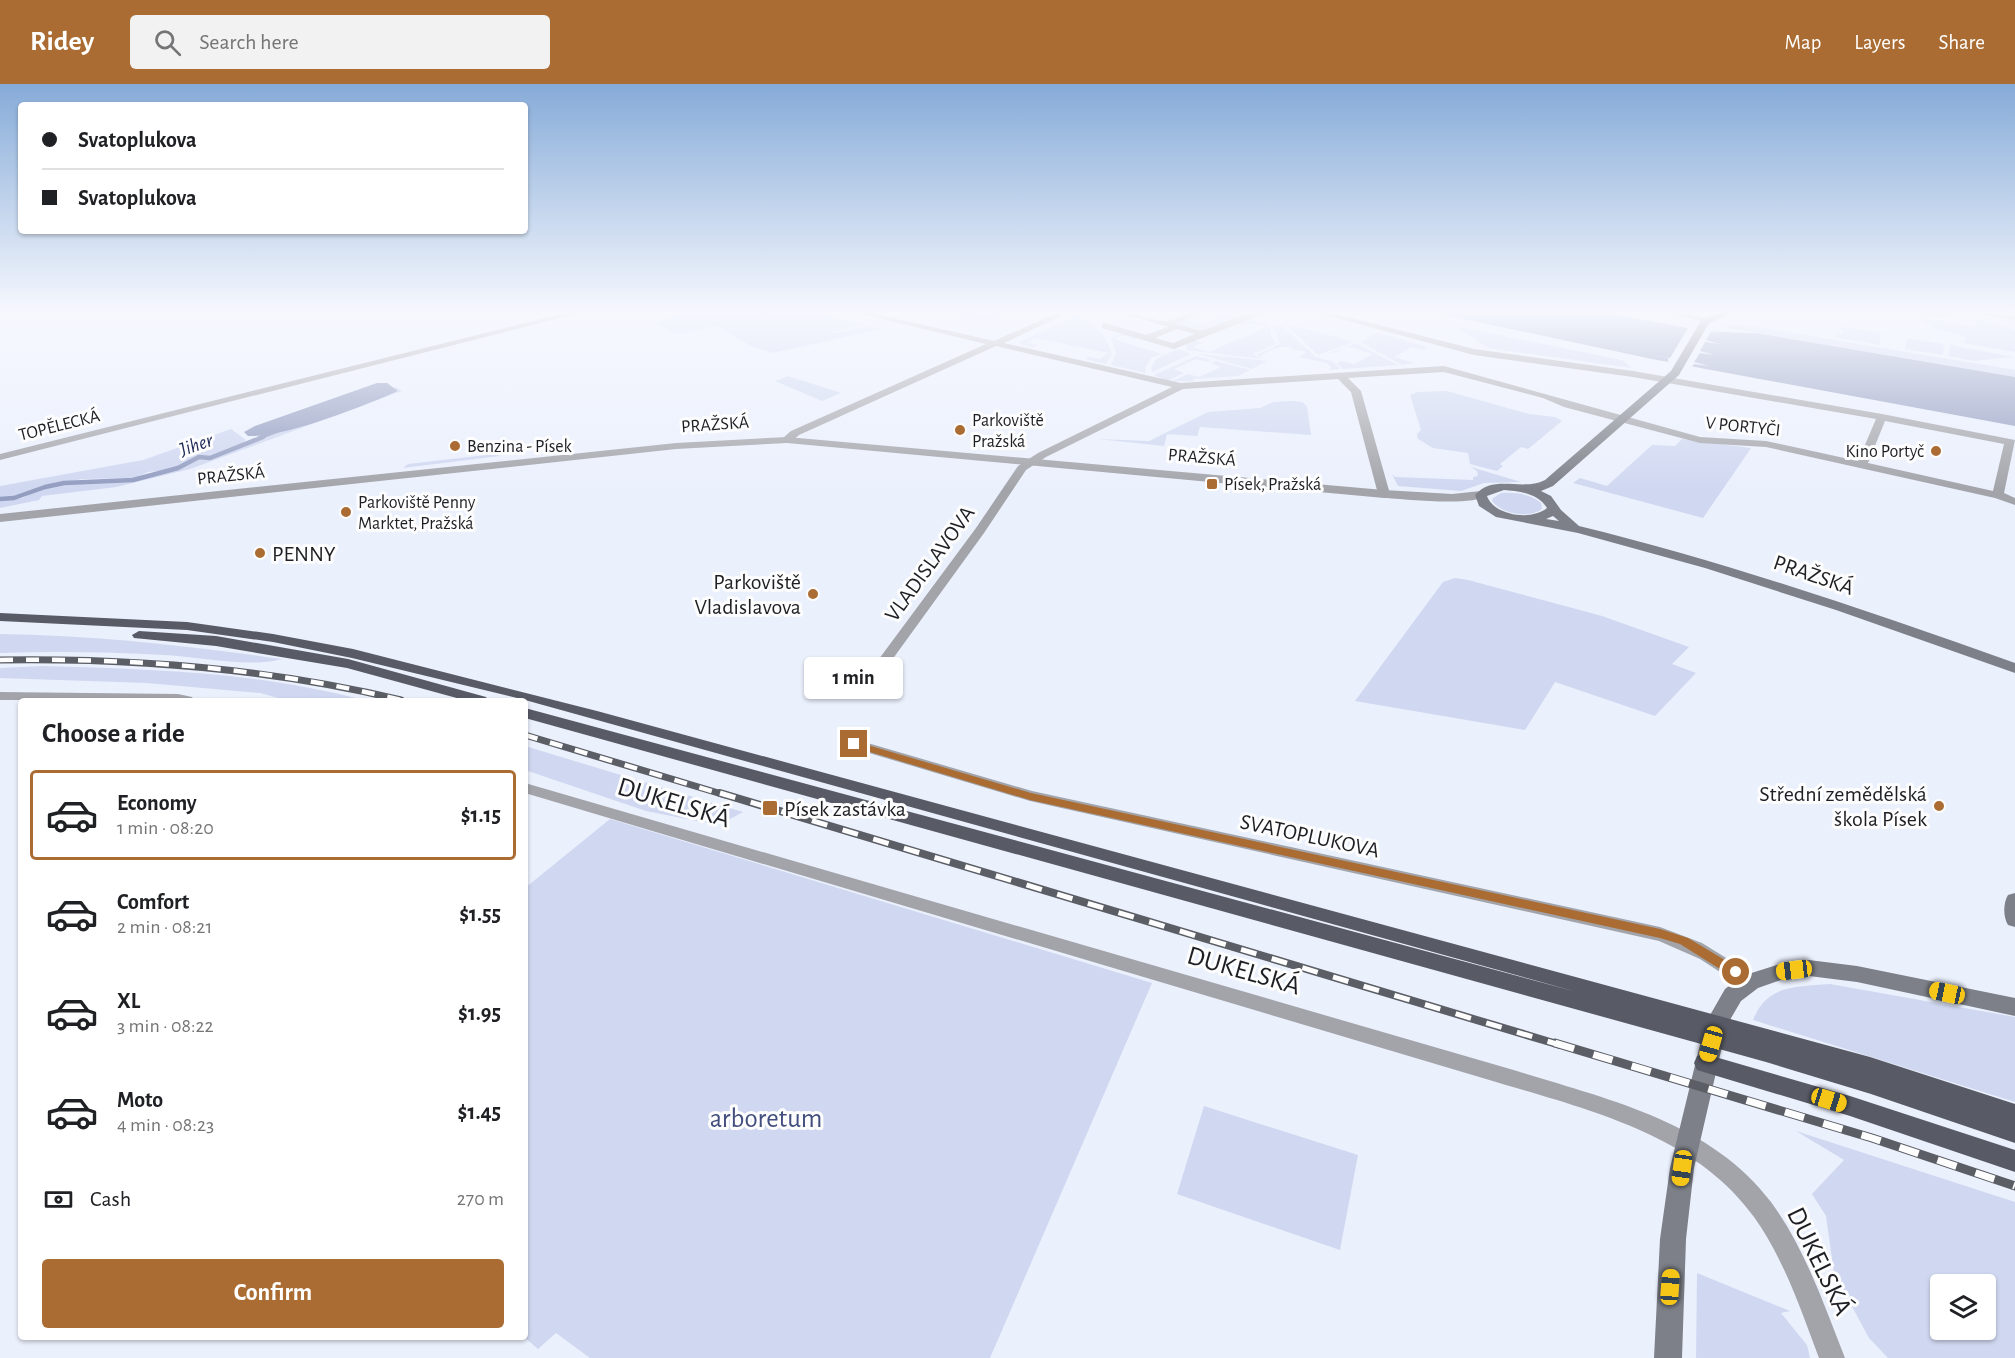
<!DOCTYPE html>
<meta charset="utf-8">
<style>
:root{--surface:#fff;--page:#f2f2f2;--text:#202124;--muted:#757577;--line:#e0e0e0;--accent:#aa6c32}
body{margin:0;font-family:"Alegreya Sans",sans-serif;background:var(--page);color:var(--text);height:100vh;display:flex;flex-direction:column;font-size:22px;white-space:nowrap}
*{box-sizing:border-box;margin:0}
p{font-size:20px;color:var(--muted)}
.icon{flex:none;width:33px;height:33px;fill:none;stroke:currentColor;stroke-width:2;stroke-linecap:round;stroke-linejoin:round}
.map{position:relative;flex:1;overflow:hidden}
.details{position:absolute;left:18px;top:614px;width:510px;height:642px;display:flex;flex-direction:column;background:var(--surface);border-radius:6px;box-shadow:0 2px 4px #0004}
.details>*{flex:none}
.guide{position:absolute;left:18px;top:18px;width:510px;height:132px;border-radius:6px;box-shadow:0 2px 4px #0004;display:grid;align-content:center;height:132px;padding:0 24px;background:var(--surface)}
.fabs{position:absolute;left:1930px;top:1190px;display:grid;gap:12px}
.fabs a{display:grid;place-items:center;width:66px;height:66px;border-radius:6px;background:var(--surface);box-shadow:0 2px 4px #0004;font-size:30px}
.end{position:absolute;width:27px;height:27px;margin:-14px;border:8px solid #aa6c32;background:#fff;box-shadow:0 0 0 3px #fff}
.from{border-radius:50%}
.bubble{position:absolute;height:42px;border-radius:6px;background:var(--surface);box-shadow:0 2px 4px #0004;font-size:20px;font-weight:600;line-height:42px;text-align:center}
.car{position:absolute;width:18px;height:36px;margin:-18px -9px;border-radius:8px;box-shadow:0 0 4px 2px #0007;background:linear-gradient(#f5c518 24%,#345 0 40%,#f5c518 0 76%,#345 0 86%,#f5c518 0)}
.guide b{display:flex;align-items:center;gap:21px;height:57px;font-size:22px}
.guide b+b{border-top:2px solid var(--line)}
.guide i{width:15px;height:15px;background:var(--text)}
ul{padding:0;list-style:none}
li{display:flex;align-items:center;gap:18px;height:90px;margin:0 12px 9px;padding:0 12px;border:3px solid transparent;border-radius:6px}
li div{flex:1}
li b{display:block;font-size:22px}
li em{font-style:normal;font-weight:600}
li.selected{border-color:var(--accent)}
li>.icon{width:54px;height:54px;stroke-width:1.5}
h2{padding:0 24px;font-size:27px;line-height:72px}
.pay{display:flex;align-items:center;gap:15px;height:66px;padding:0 24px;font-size:22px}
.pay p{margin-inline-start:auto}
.cta{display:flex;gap:12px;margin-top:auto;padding:12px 24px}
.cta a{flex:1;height:69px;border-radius:6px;background:var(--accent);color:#fff;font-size:24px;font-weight:600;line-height:69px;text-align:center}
header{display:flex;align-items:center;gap:36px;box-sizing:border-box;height:84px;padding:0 30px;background:var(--accent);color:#fff}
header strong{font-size:28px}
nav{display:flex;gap:33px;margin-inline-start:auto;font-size:21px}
.search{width:420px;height:54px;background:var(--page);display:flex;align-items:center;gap:15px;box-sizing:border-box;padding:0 21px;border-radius:6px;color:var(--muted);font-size:22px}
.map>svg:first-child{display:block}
</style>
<header>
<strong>Ridey</strong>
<div class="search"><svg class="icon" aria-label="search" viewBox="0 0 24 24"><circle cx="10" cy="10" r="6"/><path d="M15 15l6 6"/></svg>Search here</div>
<nav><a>Map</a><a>Layers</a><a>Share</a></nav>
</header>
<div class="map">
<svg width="2015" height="1274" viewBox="0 0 2015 1274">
<rect width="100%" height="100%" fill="#ebf0fd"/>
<g fill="#d0d8f1" fill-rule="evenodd">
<path d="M 693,228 L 770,228 L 774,230 L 761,233 L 764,235 L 794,229 L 818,230 L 865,241 L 831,248 L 832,250 L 868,242 L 882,245 L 773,269 L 753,263 L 716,242 L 677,250 L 653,239 Z"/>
<path d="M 951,228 L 1009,228 L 984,239 Z"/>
<path d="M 1230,228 L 1252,228 L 1208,243 L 1213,244 L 1206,247 L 1194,247 L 1197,245 L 1175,241 L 1189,233 L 1194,235 L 1189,237 L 1201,240 Z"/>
<path d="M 1075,232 C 1096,241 1105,247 1112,270 L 1106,280 L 1085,275 L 1089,273 L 1100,275 L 1108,269 L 1035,254 L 1027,259 L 1038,261 L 1033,264 L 1018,259 Z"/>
<path d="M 1246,235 L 1269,241 L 1271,252 L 1276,260 L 1253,270 L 1262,275 L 1187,266 L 1186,259 L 1194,256 L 1202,259 L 1193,263 L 1209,268 L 1267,243 C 1252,237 1246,243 1233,239 Z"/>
<path d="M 1923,235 L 1974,243 L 1976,237 L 1996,239 L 2015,246 L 2015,268 L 1963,259 L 1966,253 L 1931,244 L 1932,241 L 1922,239 Z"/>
<path d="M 1733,241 L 1757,243 L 2015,286 L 2015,293 L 1717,242 Z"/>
<path d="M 1273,242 L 1282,242 L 1316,273 L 1334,278 L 1340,285 L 1328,286 L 1332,284 L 1327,279 L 1299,273 L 1307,268 L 1290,265 L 1292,263 C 1278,262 1273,265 1261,271 L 1264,274 L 1256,271 L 1280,260 Z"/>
<path d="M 1287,242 L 1298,243 L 1354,258 L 1318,271 Z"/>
<path d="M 1455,242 L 1622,276 L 1632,284 L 1488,264 Z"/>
<path d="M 1844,243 L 1881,249 L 1879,261 L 1837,254 L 1837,250 L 1844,249 L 1841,244 Z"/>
<path d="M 1124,249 L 1139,253 L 1135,255 L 1123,251 L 1114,255 L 1162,270 L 1151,274 L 1145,284 L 1146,289 L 1111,281 L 1116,269 L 1111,254 Z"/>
<path d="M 1378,249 L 1428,263 L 1423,266 L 1412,263 L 1394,273 L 1415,279 L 1402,281 L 1360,258 Z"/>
<path d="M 1907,254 L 1944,260 L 1943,271 L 1905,265 Z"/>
<path d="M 1356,259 L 1398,281 L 1343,285 L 1337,279 L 1342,277 L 1354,280 L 1373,270 L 1346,262 L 1336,268 L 1323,271 Z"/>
<path d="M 1951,261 L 2013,273 L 1974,277 L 1948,272 Z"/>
<path d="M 1178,265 L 1191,270 L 1152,288 L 1151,284 L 1156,275 Z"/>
<path d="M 1198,270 L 1200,270 L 1267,277 L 1252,285 Z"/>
<path d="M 1196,272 L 1211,276 L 1207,278 L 1196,275 L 1174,285 L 1184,289 L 1167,297 L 1154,291 Z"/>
<path d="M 1216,277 L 1250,286 L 1238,292 L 1193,295 L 1194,297 L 1173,297 L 1188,290 L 1199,293 L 1221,283 L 1211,279 Z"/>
<path d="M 788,292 L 835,307 L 841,309 L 822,317 L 775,297 Z"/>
<path d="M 396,303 L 402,307 L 190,385 L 116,403 L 42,412 L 39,416 L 0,424 L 0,417 L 23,414 L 37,406 L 80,397 L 110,398 L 125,395 L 133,397 C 151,390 170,390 187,381 C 195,377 199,372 209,375 Z"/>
<path d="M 1447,307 L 1529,330 L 1555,333 L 1562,337 L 1528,365 L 1521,363 L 1500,380 L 1503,382 L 1497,387 L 1470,380 L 1468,369 L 1433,364 L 1418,355 L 1417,350 L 1421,346 L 1410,311 L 1418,308 Z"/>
<path d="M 1292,317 L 1302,318 L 1307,322 L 1311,351 L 1200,343 L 1197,352 L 1167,350 L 1164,362 L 1098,355 L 1149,357 L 1208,328 L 1260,324 L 1273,318 Z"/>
<path d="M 231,345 L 246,356 L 238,362 L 211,372 L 196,373 L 171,386 L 148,388 L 135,394 L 82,395 L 42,403 L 20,412 L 0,414 L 0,402 L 143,376 Z"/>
<path d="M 1682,355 L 1751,364 L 1703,434 L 1573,399 L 1580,394 L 1607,402 L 1652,361 L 1675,362 Z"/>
<path d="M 495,370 L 500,372 L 403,384 L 408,380 Z"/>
<path d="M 1471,383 L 1521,398 L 1484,399 L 1461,407 L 1398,402 L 1392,390 L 1395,393 L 1473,396 L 1473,393 L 1478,392 L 1477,387 Z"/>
<path d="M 1501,409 C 1516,408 1530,410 1541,419 L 1542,425 C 1529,435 1502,430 1492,417 L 1493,414 Z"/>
<path d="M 1455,494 L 1468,496 L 1602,532 L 1689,563 L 1672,580 L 1696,589 L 1655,632 L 1555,598 L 1525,646 L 1355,617 L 1443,498 Z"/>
<path d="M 0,550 C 95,551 189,562 282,575 C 253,584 198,573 165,571 C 110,568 55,567 0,569 Z"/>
<path d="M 42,582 C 149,585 259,588 363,616 L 286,616 L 260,609 L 147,599 L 0,594 L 0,584 Z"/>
<path d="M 525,662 L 743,728 L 723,739 L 707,739 L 646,727 L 525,686 Z"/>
<path d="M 610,735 L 1152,899 L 990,1274 L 590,1274 L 556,1249 L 538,1265 L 524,1253 L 525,804 Z"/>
<path d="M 1830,900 L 2015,933 L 2015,1018 L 1753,936 C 1767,900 1797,903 1830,900 Z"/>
<path d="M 1204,1022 L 1358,1071 L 1340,1166 L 1177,1110 Z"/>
<path d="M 1796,1047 L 2015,1118 L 2015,1274 L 1888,1274 L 1869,1254 L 1834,1189 L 1826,1132 L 1812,1110 L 1844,1076 ZM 1941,1200 L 1986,1200 L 1986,1245 L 1941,1245 Z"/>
<path d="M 1697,1189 L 1790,1227 L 1781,1229 L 1807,1261 L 1810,1274 L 1696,1274 Z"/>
</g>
<g fill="#939dc0">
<path d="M 1431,228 L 1617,228 L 1615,231 C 1662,239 1708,250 1756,249 L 2015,293 L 2015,342 L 1652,275 Z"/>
<path d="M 377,299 L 387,299 L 398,307 C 364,322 283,354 248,352 L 244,348 L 255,342 Z"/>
</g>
<path fill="#ebf0fd" d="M 1670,240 L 1712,244 L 1712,247 L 1725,250 L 1711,248 L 1706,256 L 1720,260 L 1705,258 L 1700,267 L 1715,271 L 1700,269 L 1694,278 L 1709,282 L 1694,280 L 1692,283 L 1687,282 L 1668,278 L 1668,274 L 1651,271 L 1670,274 L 1688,244 Z"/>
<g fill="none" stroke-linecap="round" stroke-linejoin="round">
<path stroke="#939dc0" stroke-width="4" d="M 259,354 L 282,345"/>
<path stroke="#939dc0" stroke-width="4.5" d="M 0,415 L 14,414 L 45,403 L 64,399 L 133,396 L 178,384 L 199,373 L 210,374 L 263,353"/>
<g fill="#a2a4aa" fill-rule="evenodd">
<path d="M 852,228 L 867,228 L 994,257 L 1059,228 L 1070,228 L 1004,259 L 1181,299 L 1444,282 L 1700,353 L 1766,357 L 1858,377 L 1876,335 L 1633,293 L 1474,271 L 1314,228 L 1328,228 L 1474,265 L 1633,287 L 1882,330 L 2015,356 L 2004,409 L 2015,414 L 2015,421 L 1995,414 L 1766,363 L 1700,359 L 1564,323 L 1543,314 L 1444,288 L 1348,294 L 1361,307 L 1390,410 L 1384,413 L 1378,410 L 1351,308 L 1338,295 L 1183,305 L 1046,373 L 1026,386 L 984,449 L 868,609 L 863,610 L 856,606 L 976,444 L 1018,382 L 1038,369 L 1172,303 L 996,262 L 799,351 L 791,358 L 783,358 L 783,354 L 791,347 L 986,260 ZM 1885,337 L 2004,360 L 1993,407 L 1868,379 Z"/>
<path d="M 1119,228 C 1134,228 1157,238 1168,237 C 1180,235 1188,228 1201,228 L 1175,240 L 1202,247 L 1237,233 L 1255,228 L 1268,228 L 1174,265 L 1102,244 L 1102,240 L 1105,239 L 1146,251 L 1168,243 ZM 1177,245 L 1195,250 L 1173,259 L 1155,254 Z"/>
<path d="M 1663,228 L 1680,228 L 1711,236 L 1707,238 Z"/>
<path d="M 1913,228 L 1961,228 L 1940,233 Z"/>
<path d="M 1974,228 L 2015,232 L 2015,236 L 1978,230 Z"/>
<path d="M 0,608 L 178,610 L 192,613 L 194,616 L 0,616 Z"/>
<path d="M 854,655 L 1032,707 L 1660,843 L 1702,859 L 1757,893 L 1760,898 L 1757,903 L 1750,906 L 1743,903 L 1700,875 L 1659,857 L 1030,717 L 849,663 L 846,660 Z"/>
<path d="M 525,699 L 1517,987 C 1607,1015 1711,1038 1771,1118 C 1805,1164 1824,1221 1845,1274 L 1819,1274 C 1801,1226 1784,1175 1754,1133 C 1693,1048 1581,1024 1486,995 L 525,709 Z"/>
</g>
<g fill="#a2a4aa" fill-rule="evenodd">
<path d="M 569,228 L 584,228 L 0,376 L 0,370 Z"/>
<path d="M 787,353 L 1384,406 L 1452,410 L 1481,407 L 1487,411 C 1474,423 1404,415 1384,414 L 787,359 L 676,365 L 0,438 L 0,430 L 676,359 Z"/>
</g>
<g fill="#7d8088" fill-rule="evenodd">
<path d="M 1723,228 L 1736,228 L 1709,239 L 1679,291 L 1553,402 L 1541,407 L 1551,412 L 1561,426 L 1579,442 C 1727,478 1871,528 2015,579 L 2015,589 L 1836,526 L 1705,484 L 1578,449 L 1496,433 L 1479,422 L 1475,411 C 1494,389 1522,408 1545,396 L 1671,287 L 1702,235 ZM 1504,406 C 1519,407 1538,409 1547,424 C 1532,437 1494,432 1487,412 ZM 1553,432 L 1559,437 L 1546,435 Z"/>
<path d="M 2015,809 L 2015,843 L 2008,841 C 2003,833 2003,819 2008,811 Z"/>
<path d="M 1809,876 L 1857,882 L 2015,914 L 2015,932 L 1857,898 L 1809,892 L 1781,896 L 1758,904 L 1741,917 L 1727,941 L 1694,1084 L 1686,1155 L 1682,1274 L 1654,1274 L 1660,1155 L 1670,1084 L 1705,940 L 1725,905 L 1742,892 L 1780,880 Z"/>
</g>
<g fill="#585b66" fill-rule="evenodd">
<path d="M 0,529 L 187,538 L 273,550 L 353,565 L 597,627 L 1870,973 L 2015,1020 L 2015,1059 L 1871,1010 L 1766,978 L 525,634 L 525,624 L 1577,908 L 525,616 L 352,574 L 273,558 L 187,546 L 0,537 Z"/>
<path d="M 139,547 L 216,552 L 348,575 L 486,613 L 488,616 L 464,616 L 347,584 L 216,562 L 134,554 L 132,551 Z"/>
<path d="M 1705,970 L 1850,1012 L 2015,1066 L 2015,1088 L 1850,1032 L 1697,986 L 1694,979 L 1697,972 Z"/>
</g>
<g stroke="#5b5e65" stroke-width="7">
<g id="rail-far2">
<path d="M 0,576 C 136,574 268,584 401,616"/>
<path d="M 525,651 L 725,711"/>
</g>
</g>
<g stroke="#5b5e65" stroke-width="8">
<path id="rail-far1" d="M 720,709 L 1560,961"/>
</g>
<g stroke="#5b5e65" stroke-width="9">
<path id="rail" d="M 1555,959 L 1872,1054 L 2015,1102"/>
</g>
<use href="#rail-far2" stroke="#fdfdfd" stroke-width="4.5" stroke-dasharray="13" stroke-linecap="butt"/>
<use href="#rail-far1" stroke="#fdfdfd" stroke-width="5" stroke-dasharray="16" stroke-linecap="butt"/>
<use href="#rail" stroke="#fdfdfd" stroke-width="7" stroke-dasharray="20" stroke-linecap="butt"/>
</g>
<linearGradient id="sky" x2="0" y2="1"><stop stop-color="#86abd8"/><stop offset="0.56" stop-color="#f6f8fe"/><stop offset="1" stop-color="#f6f8fe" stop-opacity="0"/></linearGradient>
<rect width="2015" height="406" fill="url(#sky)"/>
<path fill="#aa6c32" d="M 854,657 L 1031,709 L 1660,845 L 1688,854 L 1740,885 L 1742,888 L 1736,893 L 1731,892 L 1680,860 L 1660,854 L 1030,716 L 850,662 L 849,660 Z"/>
<g fill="#aa6c32" stroke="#fdfdfd" stroke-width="2">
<circle cx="960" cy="346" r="6"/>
<circle cx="455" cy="362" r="6"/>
<circle cx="1936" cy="367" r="6"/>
<rect x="1206" y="394" width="12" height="12" rx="3"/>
<circle cx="346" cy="428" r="6"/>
<circle cx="260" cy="469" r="6"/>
<circle cx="813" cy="510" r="6"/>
<circle cx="1939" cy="722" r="6"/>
<rect x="762" y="716" width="16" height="16" rx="3"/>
</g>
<g text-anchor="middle" stroke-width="6" stroke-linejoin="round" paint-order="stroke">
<g font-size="18" fill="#1e1f24" stroke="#fdfdfd" text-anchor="start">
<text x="972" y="342">Parkoviště<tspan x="972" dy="21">Pražská</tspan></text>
<text x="467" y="368">Benzina - Písek</text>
<text x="1924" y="373" text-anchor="end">Kino Portyč</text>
<text x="1224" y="406">Písek, Pražská</text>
<text x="358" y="424">Parkoviště Penny<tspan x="358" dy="21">Marktet, Pražská</tspan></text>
</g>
<g font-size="18" fill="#1e1f24" stroke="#fdfdfd">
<text transform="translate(715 340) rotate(-4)" y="6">PRAŽSKÁ</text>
<text transform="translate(59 341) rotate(-14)" y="6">TOPĚLECKÁ</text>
<text transform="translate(1743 342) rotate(6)" y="6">V PORTYČI</text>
<text transform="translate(1202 373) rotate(5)" y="6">PRAŽSKÁ</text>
<text transform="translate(231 391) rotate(-6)" y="6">PRAŽSKÁ</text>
</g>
<g font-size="20" font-style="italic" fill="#212b59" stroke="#fdfdfd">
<text transform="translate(196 360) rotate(-19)" y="7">Jiher</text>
</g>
<g font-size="22" fill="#1e1f24" stroke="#fdfdfd" text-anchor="start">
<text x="272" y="477">PENNY</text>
<text x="801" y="505" text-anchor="end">Parkoviště<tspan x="801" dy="25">Vladislavova</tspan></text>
<text x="1927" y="717" text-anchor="end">Střední zemědělská<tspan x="1927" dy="25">škola Písek</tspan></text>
<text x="784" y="732">Písek zastávka</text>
</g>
<g font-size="22" fill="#1e1f24" stroke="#fdfdfd">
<text transform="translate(929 479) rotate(-54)" y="8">VLADISLAVOVA</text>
<text transform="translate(1814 490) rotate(19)" y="8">PRAŽSKÁ</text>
<text transform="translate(1310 751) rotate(12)" y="8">SVATOPLUKOVA</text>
</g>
<g font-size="27" fill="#1e1f24" stroke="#fdfdfd">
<text transform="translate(674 718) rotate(17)" y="9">DUKELSKÁ</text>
<text transform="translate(1244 886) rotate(16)" y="9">DUKELSKÁ</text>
<text transform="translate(1820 1177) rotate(64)" y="9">DUKELSKÁ</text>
</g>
<g font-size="27" fill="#414e7e" stroke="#fdfdfd">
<text x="766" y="1043">arboretum</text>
</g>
</g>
</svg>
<div class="fabs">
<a><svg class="icon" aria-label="layers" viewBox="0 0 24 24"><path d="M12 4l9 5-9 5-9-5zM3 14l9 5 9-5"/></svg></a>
</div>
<i class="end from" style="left:1736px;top:888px"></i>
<i class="end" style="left:854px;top:660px"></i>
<div class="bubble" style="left:804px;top:573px;width:99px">1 min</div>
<i class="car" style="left:1794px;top:886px;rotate:263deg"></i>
<i class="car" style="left:1947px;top:909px;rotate:282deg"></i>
<i class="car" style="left:1711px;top:960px;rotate:196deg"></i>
<i class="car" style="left:1829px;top:1016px;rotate:107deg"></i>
<i class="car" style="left:1682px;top:1084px;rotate:188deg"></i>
<i class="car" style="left:1670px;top:1203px;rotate:4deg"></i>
<div class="guide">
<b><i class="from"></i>Svatoplukova</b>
<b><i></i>Svatoplukova</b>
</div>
<section class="details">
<h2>Choose a ride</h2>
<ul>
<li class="selected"><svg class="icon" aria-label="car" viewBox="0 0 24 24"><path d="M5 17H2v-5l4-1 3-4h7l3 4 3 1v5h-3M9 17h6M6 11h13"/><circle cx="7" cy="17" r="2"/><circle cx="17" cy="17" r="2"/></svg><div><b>Economy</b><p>1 min · 08:20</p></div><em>$1.15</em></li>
<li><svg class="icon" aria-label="car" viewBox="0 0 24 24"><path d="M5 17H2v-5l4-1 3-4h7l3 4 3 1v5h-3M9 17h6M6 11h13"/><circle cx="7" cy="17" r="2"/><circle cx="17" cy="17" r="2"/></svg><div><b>Comfort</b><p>2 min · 08:21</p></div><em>$1.55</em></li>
<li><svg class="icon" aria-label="car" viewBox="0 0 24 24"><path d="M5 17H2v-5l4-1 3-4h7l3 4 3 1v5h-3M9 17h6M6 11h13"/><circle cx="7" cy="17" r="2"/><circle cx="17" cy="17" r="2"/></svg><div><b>XL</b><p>3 min · 08:22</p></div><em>$1.95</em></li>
<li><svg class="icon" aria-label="car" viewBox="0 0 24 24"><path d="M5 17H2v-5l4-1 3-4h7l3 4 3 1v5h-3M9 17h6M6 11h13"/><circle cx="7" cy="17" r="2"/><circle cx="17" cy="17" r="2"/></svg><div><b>Moto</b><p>4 min · 08:23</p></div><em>$1.45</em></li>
</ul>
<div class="pay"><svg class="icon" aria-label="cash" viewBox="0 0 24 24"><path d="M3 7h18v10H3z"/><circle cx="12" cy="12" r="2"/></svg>Cash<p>270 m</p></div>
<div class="cta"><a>Confirm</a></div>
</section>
</div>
